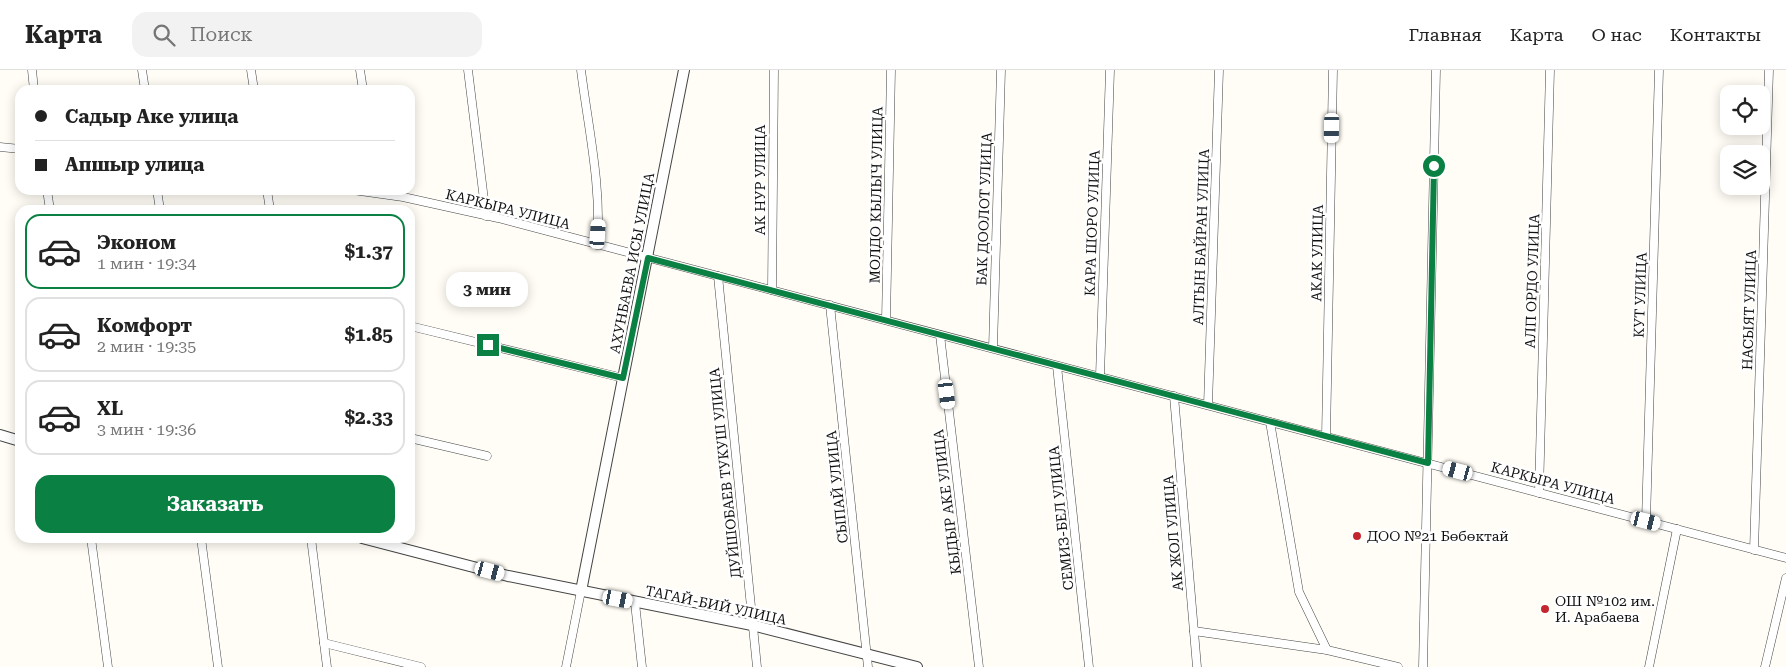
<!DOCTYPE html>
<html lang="ru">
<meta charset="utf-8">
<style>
:root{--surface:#fff;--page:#f2f2f2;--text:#222;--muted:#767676;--line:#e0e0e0;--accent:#0b8043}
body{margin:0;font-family:"Roboto Serif",serif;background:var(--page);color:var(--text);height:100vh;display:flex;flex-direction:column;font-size:19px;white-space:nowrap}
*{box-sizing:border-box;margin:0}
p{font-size:16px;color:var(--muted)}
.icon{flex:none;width:28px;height:28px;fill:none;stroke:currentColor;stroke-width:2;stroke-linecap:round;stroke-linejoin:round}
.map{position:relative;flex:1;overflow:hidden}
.side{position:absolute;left:15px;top:135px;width:400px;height:338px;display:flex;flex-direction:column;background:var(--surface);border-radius:15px;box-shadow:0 2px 12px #0003}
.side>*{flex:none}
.hud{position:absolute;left:15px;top:15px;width:400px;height:110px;border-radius:15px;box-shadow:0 2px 12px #0003;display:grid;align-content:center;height:110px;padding:0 20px;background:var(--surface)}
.buttons{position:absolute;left:1720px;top:15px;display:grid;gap:10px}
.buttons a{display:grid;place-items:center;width:50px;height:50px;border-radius:10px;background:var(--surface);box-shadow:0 2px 12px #0003;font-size:25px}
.end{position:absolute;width:22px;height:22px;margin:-11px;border:6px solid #0b8043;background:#fff;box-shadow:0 0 0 2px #fff}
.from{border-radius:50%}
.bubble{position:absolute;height:35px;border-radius:15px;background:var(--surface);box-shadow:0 2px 12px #0003;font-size:16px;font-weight:700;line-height:35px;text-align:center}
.car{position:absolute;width:15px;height:30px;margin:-15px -8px;border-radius:6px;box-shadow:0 0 4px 1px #0007;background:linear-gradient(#fff 24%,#345 0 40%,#fff 0 76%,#345 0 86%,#fff 0)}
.hud b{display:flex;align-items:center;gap:18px;height:48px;font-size:19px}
.hud b+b{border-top:1px solid var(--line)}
.hud i{width:12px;height:12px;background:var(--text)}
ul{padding:9px 0 0;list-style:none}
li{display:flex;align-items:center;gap:15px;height:75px;margin:0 10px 8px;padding:0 10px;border:2px solid var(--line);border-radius:15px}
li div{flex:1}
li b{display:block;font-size:19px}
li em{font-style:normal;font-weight:700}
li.active{border-color:var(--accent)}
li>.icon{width:45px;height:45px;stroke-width:1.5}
.button{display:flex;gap:10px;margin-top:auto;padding:10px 20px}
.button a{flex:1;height:58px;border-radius:15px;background:var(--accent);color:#fff;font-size:20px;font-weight:700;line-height:58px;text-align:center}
header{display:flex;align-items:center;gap:30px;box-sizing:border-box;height:70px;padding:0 25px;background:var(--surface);border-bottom:1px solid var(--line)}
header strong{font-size:24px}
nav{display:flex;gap:28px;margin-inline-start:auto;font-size:18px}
.search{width:350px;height:45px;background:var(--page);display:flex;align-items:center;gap:12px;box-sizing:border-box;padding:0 18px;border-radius:15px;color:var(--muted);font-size:19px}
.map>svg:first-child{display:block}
</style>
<header>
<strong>Карта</strong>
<div class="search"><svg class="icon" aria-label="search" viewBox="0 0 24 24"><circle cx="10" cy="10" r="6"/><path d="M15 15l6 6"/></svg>Поиск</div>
<nav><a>Главная</a><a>Карта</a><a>О нас</a><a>Контакты</a></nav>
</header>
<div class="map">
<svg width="1786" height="597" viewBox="0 0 1786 597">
<rect width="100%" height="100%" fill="#fffdf5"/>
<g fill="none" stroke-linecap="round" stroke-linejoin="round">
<g stroke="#444" stroke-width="9">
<g id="minor">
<path d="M 32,0 L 34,20"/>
<path d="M 142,0 L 145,20"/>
<path d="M 251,0 L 254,20"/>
<path d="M 360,0 L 363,20"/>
<path d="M 468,0 L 486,146"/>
<path d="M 581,0 C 588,57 602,117 597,175"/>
<path d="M 0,77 L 20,79"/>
<path d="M 47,120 L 50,140"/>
<path d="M 157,120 L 160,140"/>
<path d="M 267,120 L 270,140"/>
<path d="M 353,120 L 403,127 L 498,148 L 1786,488"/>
<path d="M 718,206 L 757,597"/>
<path d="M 772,220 L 774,0"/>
<path d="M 830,235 L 868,597"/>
<path d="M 886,250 L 891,0"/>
<path d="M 410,256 L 623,308"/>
<path d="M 940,265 L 979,597"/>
<path d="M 993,278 L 1001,0"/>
<path d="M 1057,296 L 1089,597"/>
<path d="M 1100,306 L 1110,0"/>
<path d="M 1174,326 L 1197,597"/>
<path d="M 1208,335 L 1219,0"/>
<path d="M 1270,352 L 1299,522 L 1327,580"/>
<path d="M 1326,366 L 1333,0"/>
<path d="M 410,368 L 487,386"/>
<path d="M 1539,423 L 1550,0"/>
<path d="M 1646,451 L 1659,0"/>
<path d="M 91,468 L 108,597"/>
<path d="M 201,468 L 218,597"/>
<path d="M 311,468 L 327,597"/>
<path d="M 1754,480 L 1769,0"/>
<path d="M 635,533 L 642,597"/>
<path d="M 1194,561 L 1327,580 L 1398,597"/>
<path d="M 324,573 L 421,597"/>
<path d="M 566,597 L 581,521"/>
<path d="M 1423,597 L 1436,0"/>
<path d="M 1649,597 L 1677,459"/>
<path d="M 1765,597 L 1786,508"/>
</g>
</g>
<g stroke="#444" stroke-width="12">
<g id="tertiary">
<path d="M 0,365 L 20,371"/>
<path d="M 362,468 L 508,506 L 752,555 L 917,597"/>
<path d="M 581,521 L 684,0"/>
</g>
</g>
<use href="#minor" stroke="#fff" stroke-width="8"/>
<use href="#tertiary" stroke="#fff" stroke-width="10"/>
</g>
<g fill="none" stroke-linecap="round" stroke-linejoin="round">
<path stroke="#0b8043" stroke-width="6" d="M 488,275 L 623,308 L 648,188 L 1428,393 L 1434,96"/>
</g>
<g fill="#c4262e" stroke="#fff" stroke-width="2">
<circle cx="1357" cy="466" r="5"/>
<circle cx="1545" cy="539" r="5"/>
</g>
<g text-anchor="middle" stroke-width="5" stroke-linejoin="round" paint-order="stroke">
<g font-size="14" fill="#111" stroke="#fff">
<text transform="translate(760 110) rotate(-90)" y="5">АК НУР УЛИЦА</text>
<text transform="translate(876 125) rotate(-89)" y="5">МОЛДО КЫЛЫЧ УЛИЦА</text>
<text transform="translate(508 139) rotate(14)" y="5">КАРКЫРА УЛИЦА</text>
<text transform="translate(984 139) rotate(-88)" y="5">БАК ДООЛОТ УЛИЦА</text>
<text transform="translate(1092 153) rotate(-88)" y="5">КАРА ШОРО УЛИЦА</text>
<text transform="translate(1201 167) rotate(-88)" y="5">АЛТЫН БАЙРАН УЛИЦА</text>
<text transform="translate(1317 183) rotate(-89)" y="5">АКАК УЛИЦА</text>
<text transform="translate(632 193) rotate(-79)" y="5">АХУНБАЕВА ИСЫ УЛИЦА</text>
<text transform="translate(1532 211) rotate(-88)" y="5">АЛП ОРДО УЛИЦА</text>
<text transform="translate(1640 225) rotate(-88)" y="5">КУТ УЛИЦА</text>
<text transform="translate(1749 240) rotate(-88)" y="5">НАСЫЯТ УЛИЦА</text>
<text transform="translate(725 403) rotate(-96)" y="5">ДУЙШОБАЕВ ТУКУШ УЛИЦА</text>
<text transform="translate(1553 413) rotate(15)" y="5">КАРКЫРА УЛИЦА</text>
<text transform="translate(837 417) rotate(-96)" y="5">СЫПАЙ УЛИЦА</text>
<text transform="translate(947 432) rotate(-97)" y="5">КЫДЫР АКЕ УЛИЦА</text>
<text transform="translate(1061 448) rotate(-96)" y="5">СЕМИЗ-БЕЛ УЛИЦА</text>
<text transform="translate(1173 463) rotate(-95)" y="5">АК ЖОЛ УЛИЦА</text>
<text transform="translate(716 535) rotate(12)" y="5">ТАГАЙ-БИЙ УЛИЦА</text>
</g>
<g font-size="14" fill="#111" stroke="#fff" text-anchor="start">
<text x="1367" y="471">ДОО №21 Бөбөктай</text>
<text x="1555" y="536">ОШ №102 им.<tspan x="1555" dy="16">И. Арабаева</tspan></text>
</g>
</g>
</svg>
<div class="buttons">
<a><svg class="icon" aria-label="locate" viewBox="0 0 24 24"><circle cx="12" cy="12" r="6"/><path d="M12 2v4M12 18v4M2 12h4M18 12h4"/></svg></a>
<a><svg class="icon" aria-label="layers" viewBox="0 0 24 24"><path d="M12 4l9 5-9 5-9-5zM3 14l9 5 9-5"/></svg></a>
</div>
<i class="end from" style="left:1434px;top:96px"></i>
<i class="end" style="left:488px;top:275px"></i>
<div class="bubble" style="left:446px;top:202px;width:82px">3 мин</div>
<i class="car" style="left:1332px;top:58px;rotate:181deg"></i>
<i class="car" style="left:598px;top:164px;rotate:4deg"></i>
<i class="car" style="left:947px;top:324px;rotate:173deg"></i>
<i class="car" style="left:1458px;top:401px;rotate:285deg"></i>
<i class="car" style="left:1646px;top:451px;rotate:104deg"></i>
<i class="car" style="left:490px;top:501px;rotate:105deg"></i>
<i class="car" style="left:618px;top:529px;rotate:101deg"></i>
<div class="hud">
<b><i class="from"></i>Садыр Аке улица</b>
<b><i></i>Апшыр улица</b>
</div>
<section class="side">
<ul>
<li class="active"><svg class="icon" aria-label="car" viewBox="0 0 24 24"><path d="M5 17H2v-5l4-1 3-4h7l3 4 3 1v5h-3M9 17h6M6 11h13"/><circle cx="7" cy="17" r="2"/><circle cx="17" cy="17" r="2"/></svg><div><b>Эконом</b><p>1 мин · 19:34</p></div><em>$1.37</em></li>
<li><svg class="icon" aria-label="car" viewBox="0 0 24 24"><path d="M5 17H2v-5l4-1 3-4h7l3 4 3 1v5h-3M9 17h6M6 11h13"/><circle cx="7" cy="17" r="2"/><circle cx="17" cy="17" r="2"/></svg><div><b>Комфорт</b><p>2 мин · 19:35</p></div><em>$1.85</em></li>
<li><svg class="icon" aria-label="car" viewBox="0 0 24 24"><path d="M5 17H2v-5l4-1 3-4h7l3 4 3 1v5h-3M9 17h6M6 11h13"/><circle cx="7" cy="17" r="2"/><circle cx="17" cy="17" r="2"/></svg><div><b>XL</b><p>3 мин · 19:36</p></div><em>$2.33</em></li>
</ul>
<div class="button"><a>Заказать</a></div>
</section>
</div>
